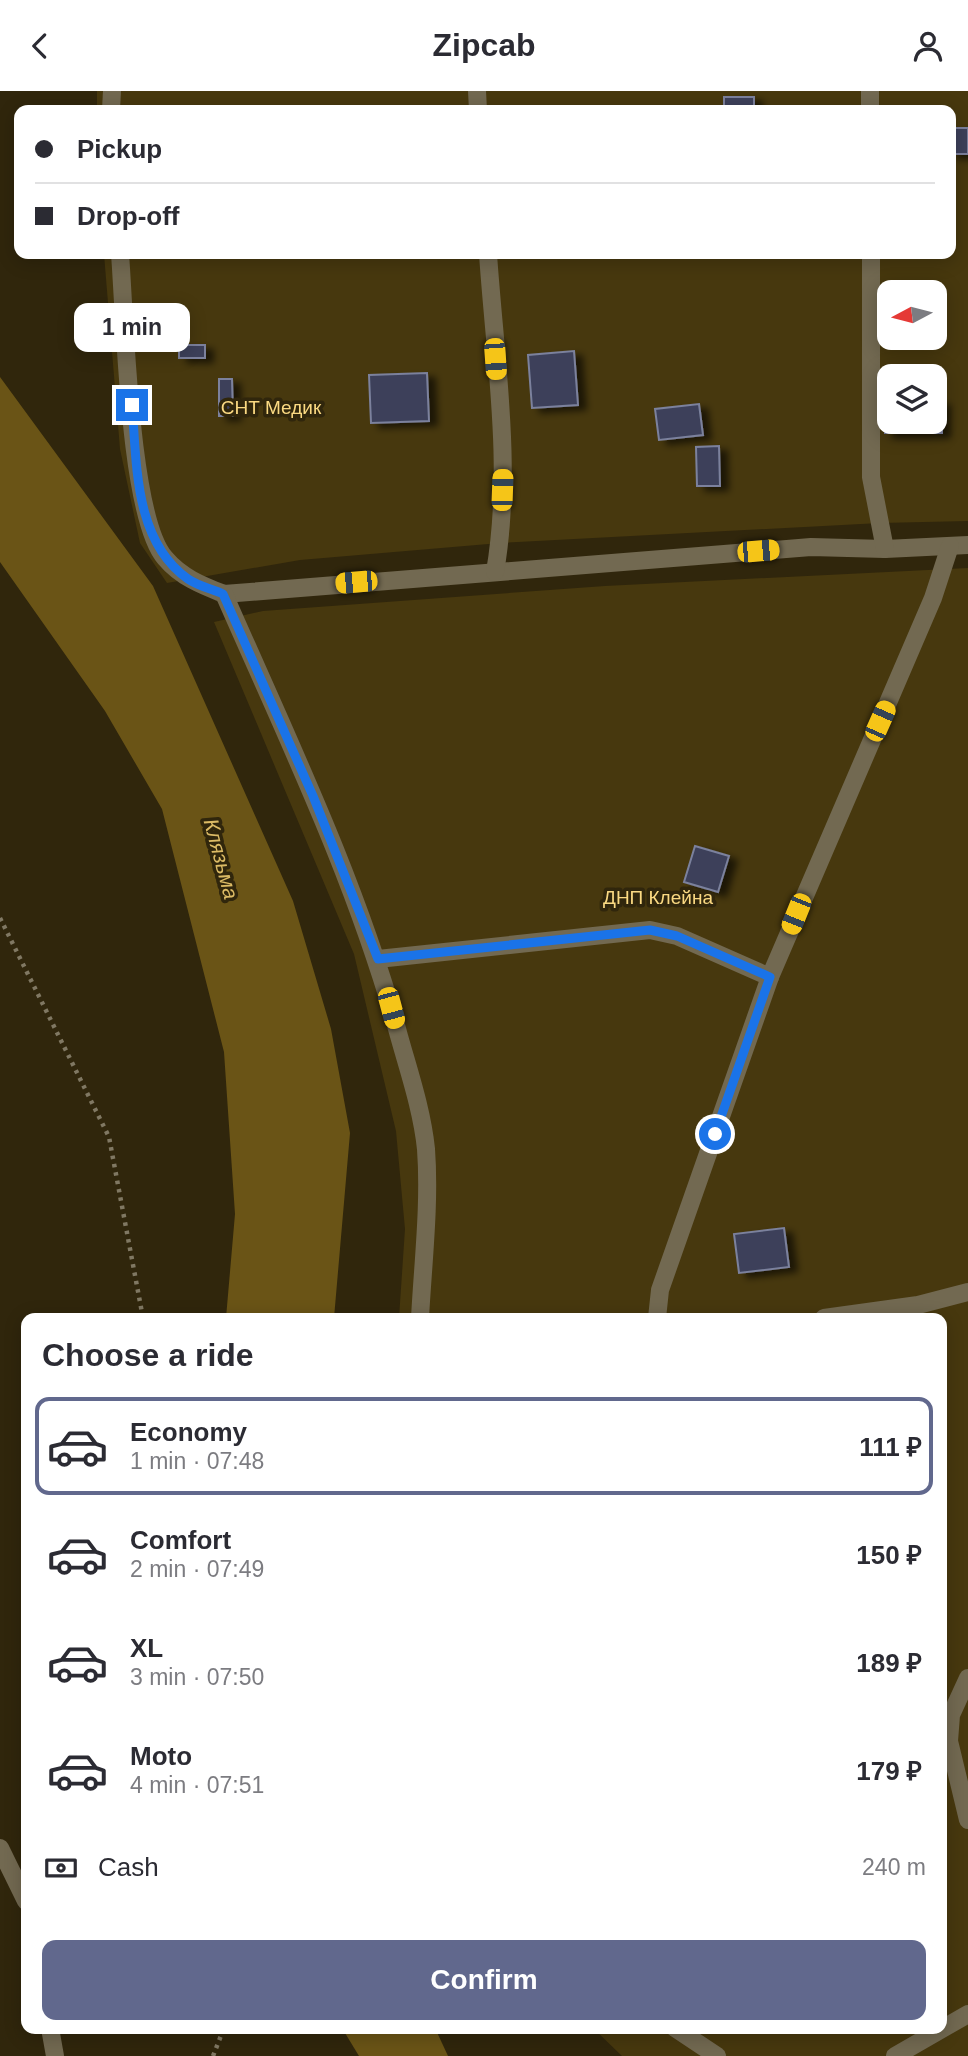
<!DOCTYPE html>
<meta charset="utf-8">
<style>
:root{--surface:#fff;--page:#f2f2f3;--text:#2b2b33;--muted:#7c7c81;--line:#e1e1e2;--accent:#61688d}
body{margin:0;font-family:Helvetica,sans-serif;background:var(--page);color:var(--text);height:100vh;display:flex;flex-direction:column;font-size:26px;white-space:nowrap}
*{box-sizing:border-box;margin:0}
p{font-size:23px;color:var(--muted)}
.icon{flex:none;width:38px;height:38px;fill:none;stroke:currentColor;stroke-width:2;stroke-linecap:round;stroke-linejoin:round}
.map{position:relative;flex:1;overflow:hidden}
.side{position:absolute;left:21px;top:1222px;width:926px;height:721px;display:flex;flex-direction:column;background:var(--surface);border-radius:14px;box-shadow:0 4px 18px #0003}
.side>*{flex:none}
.guide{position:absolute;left:14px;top:14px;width:942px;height:154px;border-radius:14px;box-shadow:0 4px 18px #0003;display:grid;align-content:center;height:154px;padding:0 21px;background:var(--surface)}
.needle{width:46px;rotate:263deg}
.buttons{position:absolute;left:877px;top:189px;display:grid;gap:14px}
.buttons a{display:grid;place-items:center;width:70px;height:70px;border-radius:14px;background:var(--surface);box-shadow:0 4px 18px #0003;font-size:35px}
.end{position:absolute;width:32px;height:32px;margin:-16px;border:9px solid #1a73e8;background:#fff;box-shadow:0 0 0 4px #fff}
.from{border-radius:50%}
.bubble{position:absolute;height:49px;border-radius:14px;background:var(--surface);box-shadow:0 4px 18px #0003;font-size:23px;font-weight:600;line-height:49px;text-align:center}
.car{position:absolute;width:21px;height:42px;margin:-21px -10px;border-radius:9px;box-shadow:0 0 5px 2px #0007;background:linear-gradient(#f5c518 24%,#345 0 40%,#f5c518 0 76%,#345 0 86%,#f5c518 0)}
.guide b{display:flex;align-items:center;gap:24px;height:66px;font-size:26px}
.guide b+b{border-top:2px solid var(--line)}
.guide i{width:18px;height:18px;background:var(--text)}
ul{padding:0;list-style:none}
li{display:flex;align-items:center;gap:21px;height:98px;margin:0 14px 10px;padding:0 7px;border:4px solid transparent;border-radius:14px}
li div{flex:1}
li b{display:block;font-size:26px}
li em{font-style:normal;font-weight:600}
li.current{border-color:var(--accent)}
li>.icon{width:63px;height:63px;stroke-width:1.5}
h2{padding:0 21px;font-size:32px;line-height:84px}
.pay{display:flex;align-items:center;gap:18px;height:77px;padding:0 21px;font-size:26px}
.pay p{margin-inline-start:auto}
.button{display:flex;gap:14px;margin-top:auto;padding:14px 21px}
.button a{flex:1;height:80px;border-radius:14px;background:var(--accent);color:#fff;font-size:28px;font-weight:600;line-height:80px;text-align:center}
header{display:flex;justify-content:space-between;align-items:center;height:91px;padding:0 21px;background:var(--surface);font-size:32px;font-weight:600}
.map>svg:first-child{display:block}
</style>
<header><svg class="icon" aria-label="back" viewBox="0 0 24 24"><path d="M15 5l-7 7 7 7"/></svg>Zipcab<svg class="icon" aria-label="person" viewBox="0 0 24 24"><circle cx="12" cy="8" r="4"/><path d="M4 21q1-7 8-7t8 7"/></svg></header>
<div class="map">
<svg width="968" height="1965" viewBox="0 0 968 1965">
<defs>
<filter id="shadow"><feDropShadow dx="8" dy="4.5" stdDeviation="3.5" flood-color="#0009"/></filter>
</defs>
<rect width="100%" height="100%" fill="#30260c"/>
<g fill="#47380e" fill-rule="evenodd">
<path d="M 97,0 L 968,0 L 968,430 L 880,432 L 500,452 L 300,469 L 167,492 L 140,452 L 120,358 L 104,163 L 950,163 L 950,19 L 97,19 ZM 889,201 L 934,201 L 934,247 L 889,247 ZM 889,285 L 934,285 L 934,331 L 889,331 Z"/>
<path d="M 968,477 L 968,1965 L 622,1965 L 593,1937 L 942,1937 L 942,1227 L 399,1227 L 405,1138 L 396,1040 L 354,863 L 214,531 L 263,520 L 605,495 Z"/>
</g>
<g fill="#6a5416">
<path d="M 0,286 L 153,495 L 293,810 L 331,938 L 350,1042 L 334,1227 L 226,1227 L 235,1123 L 224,961 L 162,718 L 105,620 L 0,471 Z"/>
<path d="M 342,1937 L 435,1937 L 448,1965 L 359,1965 Z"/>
</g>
<g fill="#3c415a" stroke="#7b819d" stroke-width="2" filter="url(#shadow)">
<rect x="724" y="6" width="30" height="13"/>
<rect x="950" y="37" width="18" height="26"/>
<rect x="179" y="254" width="26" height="13"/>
<path d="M 574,260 L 578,314 L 532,317 L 528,264 Z"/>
<path d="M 427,282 L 429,330 L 371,332 L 369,284 Z"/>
<path d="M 219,288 L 232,288 L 233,325 L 219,325 Z"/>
<path d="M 885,310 L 889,310 L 889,331 L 934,331 L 934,310 L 942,310 L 942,342 L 885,342 Z"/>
<path d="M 699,313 L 703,344 L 659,349 L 655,318 Z"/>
<path d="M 719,355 L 720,395 L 697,395 L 696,356 Z"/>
<path d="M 695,755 L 729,765 L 718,801 L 684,791 Z"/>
<path d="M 784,1137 L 789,1176 L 739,1182 L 734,1143 Z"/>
</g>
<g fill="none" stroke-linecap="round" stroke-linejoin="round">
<g stroke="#807863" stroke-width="4.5" stroke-dasharray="3.5 5" stroke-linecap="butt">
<path d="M 0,827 L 109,1046 L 143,1227"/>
<path d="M 213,1965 L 224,1937"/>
</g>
<g stroke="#726951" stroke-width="18">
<path d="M 477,0 L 478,19"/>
<path d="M 870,0 L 870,19"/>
<path d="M 111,19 L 112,0"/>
<path d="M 120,163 C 125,225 129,426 165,467 C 181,486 201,494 224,503 L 811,456 L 885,458 L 968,454"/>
<path d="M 488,163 C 495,267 513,377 495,481"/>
<path d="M 871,163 L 871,386 L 885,458"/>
<path d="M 224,503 C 287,647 357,791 399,945 C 409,981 422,1019 426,1058 C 430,1113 423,1171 420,1227"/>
<path d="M 378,868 L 650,839 L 677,845 L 770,886"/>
<path d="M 657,1227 L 660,1199 L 770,886 L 933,507 L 950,455"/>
<path d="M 824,1227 L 918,1214 L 968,1201"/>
<path d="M 968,1587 L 951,1624 L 949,1650 L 968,1729"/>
<path d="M 0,1757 L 26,1810"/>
<path d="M 50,1937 L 55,1965"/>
<path d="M 675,1937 L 717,1965"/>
<path d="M 895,1965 L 968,1923"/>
</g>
</g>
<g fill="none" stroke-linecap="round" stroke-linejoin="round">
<path stroke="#1a73e8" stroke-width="9" d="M 132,314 C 137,373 134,450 188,488 C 198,495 212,498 223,503 L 313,705 L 378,868 L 650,839 L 677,845 L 770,886 L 715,1043"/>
</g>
<g text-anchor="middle" stroke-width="7" stroke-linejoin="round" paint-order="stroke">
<g font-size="19" fill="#fad982" stroke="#30260c">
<text x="271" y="323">СНТ Медик</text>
<text x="658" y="813">ДНП Клейна</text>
</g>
<g font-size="21" font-style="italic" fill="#dcbb65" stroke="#30260c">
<text transform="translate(221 768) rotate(75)" y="7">Клязьма</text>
</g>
</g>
</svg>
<div class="buttons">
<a><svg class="needle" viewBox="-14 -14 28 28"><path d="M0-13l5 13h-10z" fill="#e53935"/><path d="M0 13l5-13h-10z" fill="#7c7c81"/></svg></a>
<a><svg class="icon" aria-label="layers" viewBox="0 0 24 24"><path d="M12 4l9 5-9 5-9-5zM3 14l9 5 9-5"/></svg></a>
</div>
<i class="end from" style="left:715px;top:1043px"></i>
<i class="end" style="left:132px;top:314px"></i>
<div class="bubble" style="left:74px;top:212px;width:116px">1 min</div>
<i class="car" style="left:495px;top:268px;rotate:176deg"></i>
<i class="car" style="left:502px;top:399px;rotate:2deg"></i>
<i class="car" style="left:758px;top:460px;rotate:85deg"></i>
<i class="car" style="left:356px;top:491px;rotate:265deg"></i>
<i class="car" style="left:880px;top:630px;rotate:24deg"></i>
<i class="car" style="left:796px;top:823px;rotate:202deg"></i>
<i class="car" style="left:391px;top:917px;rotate:165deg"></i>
<div class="guide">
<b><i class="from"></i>Pickup</b>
<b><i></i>Drop-off</b>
</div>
<section class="side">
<h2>Choose a ride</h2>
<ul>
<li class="current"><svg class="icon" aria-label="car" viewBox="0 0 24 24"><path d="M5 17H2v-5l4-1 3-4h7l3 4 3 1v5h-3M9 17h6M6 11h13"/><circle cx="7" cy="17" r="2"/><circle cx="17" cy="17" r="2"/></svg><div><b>Economy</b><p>1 min · 07:48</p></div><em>111 ₽</em></li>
<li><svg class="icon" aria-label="car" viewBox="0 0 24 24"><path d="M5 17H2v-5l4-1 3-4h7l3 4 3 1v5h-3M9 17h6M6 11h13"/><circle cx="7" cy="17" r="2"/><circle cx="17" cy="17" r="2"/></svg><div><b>Comfort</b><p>2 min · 07:49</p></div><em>150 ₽</em></li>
<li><svg class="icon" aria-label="car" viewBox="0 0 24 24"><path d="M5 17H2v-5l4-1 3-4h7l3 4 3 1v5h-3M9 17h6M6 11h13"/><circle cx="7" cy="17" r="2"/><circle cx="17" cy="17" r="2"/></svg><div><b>XL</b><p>3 min · 07:50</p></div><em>189 ₽</em></li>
<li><svg class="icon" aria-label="car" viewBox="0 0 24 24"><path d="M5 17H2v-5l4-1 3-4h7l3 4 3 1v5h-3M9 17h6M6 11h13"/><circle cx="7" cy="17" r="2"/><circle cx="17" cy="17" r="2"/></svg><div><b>Moto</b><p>4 min · 07:51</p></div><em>179 ₽</em></li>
</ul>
<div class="pay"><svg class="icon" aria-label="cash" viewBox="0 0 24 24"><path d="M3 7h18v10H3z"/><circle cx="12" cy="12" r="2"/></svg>Cash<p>240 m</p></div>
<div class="button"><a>Confirm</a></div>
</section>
</div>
